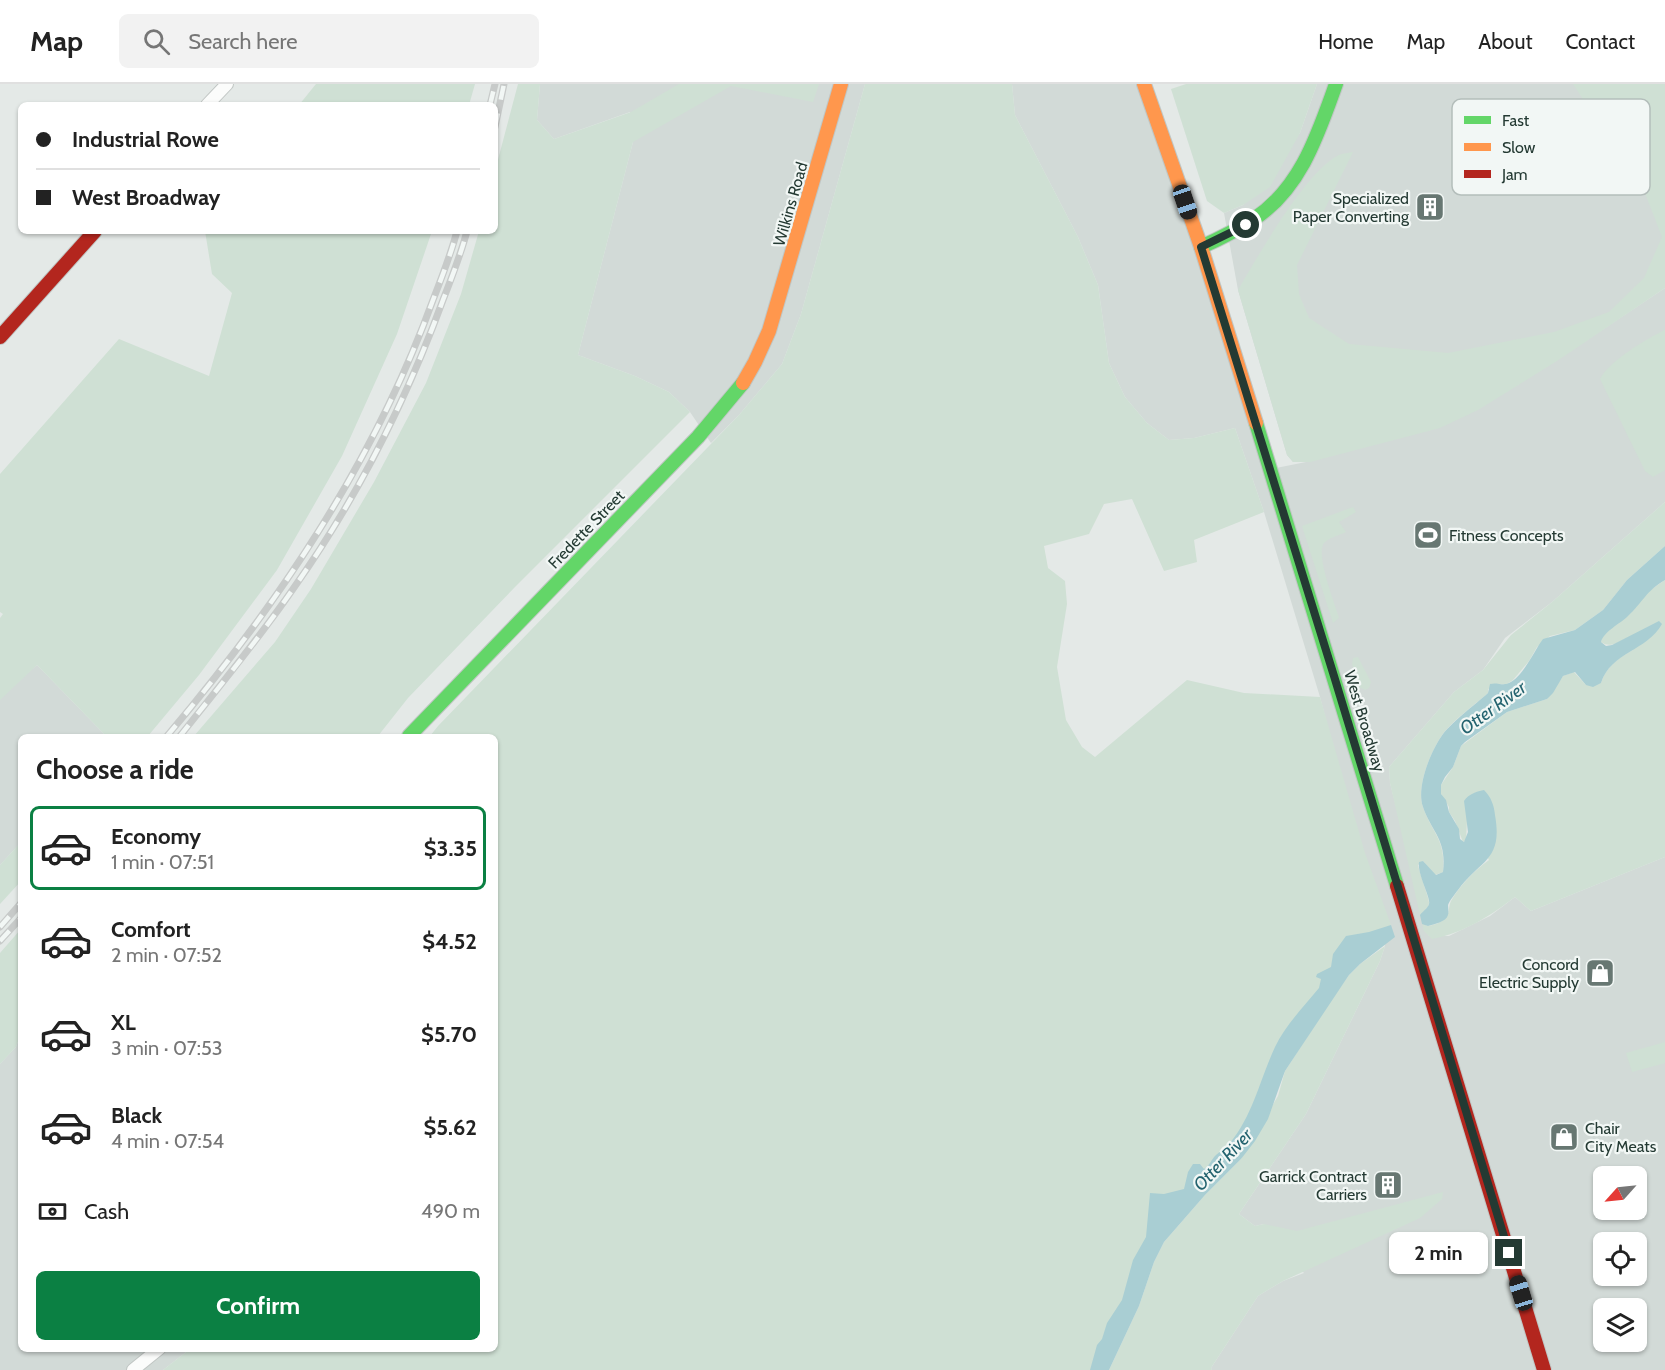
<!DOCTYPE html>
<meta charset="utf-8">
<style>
:root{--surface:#fff;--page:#f2f2f2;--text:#222;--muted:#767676;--line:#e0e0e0;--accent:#0b8043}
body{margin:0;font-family:Cabin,sans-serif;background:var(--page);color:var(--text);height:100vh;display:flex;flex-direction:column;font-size:22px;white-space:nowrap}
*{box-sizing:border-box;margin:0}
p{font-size:20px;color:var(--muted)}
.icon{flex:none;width:33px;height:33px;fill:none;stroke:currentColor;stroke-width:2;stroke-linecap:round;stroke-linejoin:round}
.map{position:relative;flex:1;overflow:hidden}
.details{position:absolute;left:18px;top:650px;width:480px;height:618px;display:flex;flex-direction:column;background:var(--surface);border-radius:9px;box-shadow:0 2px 4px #0004}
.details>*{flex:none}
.hud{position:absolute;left:18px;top:18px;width:480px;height:132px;border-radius:9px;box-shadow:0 2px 4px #0004;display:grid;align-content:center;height:132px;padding:0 18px;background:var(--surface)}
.needle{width:39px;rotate:243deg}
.tools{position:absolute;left:1593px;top:1082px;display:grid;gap:12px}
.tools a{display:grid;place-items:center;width:54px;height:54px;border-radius:9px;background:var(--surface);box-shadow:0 2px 4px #0004;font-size:30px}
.end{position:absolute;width:27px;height:27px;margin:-14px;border:8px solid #243a33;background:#fff;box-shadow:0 0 0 3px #fff}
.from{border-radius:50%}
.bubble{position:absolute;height:42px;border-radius:9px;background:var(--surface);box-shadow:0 2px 4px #0004;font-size:20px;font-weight:700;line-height:42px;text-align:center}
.car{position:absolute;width:18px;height:36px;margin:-18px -9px;border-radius:8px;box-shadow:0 0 4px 2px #0007;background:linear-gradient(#222 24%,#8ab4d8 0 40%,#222 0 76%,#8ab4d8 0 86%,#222 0)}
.hud b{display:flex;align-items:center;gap:21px;height:57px;font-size:22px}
.hud b+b{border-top:2px solid var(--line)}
.hud i{width:15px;height:15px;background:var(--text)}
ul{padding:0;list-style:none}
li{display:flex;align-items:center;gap:18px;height:84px;margin:0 12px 9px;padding:0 6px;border:3px solid transparent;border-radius:9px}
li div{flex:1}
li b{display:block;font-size:22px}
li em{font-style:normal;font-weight:700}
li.active{border-color:var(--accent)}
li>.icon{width:54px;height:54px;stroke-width:1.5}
h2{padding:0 18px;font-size:27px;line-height:72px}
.pay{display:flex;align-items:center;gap:15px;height:66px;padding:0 18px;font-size:22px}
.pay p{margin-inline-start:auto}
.action{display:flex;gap:12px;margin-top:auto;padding:12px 18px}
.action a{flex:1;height:69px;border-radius:9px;background:var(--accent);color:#fff;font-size:24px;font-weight:700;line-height:69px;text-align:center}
header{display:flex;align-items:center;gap:36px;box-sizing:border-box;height:84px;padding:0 30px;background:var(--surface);border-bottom:2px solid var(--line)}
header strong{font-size:28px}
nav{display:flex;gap:33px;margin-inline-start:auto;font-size:21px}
.search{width:420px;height:54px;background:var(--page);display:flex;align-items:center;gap:15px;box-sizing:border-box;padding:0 21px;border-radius:9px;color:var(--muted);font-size:22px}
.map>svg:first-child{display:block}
</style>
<header>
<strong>Map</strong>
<div class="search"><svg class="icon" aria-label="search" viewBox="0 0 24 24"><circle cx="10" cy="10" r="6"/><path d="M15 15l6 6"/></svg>Search here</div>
<nav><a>Home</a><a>Map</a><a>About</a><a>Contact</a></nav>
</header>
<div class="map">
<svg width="1665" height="1286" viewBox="0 0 1665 1286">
<rect width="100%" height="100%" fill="#e4e9e7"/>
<g fill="#d2dad7" fill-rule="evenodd">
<path d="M 540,0 L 865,0 L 801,230 L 782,280 L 739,331 L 711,359 L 690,328 L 669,308 L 635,292 L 578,271 L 633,58 L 630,28 L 554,55 L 537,36 Z"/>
<path d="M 1012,0 L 1144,0 L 1271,385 L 1306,378 L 1293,378 L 1287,371 L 1238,206 L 1224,129 L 1243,121 L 1300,49 L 1317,0 L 1665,0 L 1665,200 L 1587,256 L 1665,204 L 1665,418 L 1552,518 L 1505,554 L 1483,586 L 1454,608 L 1389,683 L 1390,699 L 1429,852 L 1449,852 L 1490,832 L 1515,813 L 1531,827 L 1665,773 L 1665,1286 L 1212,1286 L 1211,1284 L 1258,1212 L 1283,1197 L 1304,1189 L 1264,1140 L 1255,1142 L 1239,1130 L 1306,1030 L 1380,877 L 1385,862 L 1320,613 L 1264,428 L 1235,344 L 1194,354 L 1169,356 L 1147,339 L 1125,313 L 1109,279 L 1098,201 L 1078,153 L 1015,31 ZM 1604,1092 L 1636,1092 L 1636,1125 L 1604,1125 ZM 1604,1158 L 1636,1158 L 1636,1191 L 1604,1191 ZM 1604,1224 L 1636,1224 L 1636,1257 L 1604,1257 Z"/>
<path d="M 37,581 L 106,652 L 21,652 L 21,758 L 0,781 L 0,613 Z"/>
<path d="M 21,949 L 21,1264 L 190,1265 L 163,1286 L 0,1286 L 0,980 L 16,963 Z"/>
</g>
<g fill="#cfe0d4">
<path d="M 316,0 L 475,0 L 469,21 L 299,21 Z"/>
<path d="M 518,0 L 540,0 L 537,36 L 554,55 L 631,28 L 679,0 L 819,0 L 813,18 L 731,2 L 633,58 L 578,271 L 635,292 L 669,308 L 690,328 L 515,503 L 408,614 L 378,652 L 194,652 L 275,558 L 311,505 L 374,398 L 426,299 L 461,210 L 479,147 L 495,147 L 495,87 Z"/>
<path d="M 865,0 L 1012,0 L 1015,31 L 1078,153 L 1098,201 L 1109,279 L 1125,313 L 1147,339 L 1169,356 L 1194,354 L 1235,344 L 1264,428 L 1194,456 L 1197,478 L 1164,487 L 1132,415 L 1104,420 L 1089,450 L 1044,462 L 1048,484 L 1065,497 L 1067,520 L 1057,583 L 1066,636 L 1082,663 L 1095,673 L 1187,596 L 1244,609 L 1320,613 L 1365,769 L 1391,841 L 1384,844 L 1347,876 L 1256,1039 L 1179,1123 L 1095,1286 L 163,1286 L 190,1265 L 495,1264 L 495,652 L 430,652 L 438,642 L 739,331 L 782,280 L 801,230 Z"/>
<path d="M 1186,0 L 1317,0 L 1300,49 L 1270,103 L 1243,121 L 1224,129 L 1207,117 L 1171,5 Z"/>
<path d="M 1573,0 L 1665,0 L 1665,204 L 1560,275 L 1478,326 L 1440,344 L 1310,378 L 1293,378 L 1287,371 L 1238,206 C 1258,172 1306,87 1339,71 C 1343,69 1349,69 1353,68 L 1297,181 L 1299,210 L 1309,234 L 1349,260 L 1448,269 L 1554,248 L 1609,228 L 1644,194 L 1662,153 L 1645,109 Z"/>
<path d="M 205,147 L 432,147 L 397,250 L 342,372 L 277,486 L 199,591 L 148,652 L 106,652 L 37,581 L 0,616 L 0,534 L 3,530 L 0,528 L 0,390 L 119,255 L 209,292 L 232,209 L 212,190 Z"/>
<path d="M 1665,246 L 1665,386 L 1653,393 L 1645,387 L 1600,295 C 1609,277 1646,255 1665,246 Z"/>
<path d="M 1665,418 L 1665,462 L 1627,496 L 1603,526 L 1575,546 L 1550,552 L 1537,563 L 1529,577 L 1513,596 L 1507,600 L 1501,600 L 1488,605 L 1488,609 C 1476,620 1449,639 1441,653 C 1430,669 1416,704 1423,723 C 1432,749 1446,755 1443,788 L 1435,791 L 1423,777 L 1418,781 C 1419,787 1430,817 1429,819 C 1429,824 1423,827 1420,831 L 1390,699 L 1389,683 L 1454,608 L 1483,586 L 1511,551 L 1552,518 Z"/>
<path d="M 1353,423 L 1356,428 L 1339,438 L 1346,448 C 1339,451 1329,454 1324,459 C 1315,470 1335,520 1339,534 L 1333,539 L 1302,442 Z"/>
<path d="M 1665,496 L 1665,773 L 1531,827 L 1515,813 C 1490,832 1464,849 1432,855 L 1424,847 L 1422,840 L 1428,842 C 1434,841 1441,839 1445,834 C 1450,830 1448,823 1451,817 C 1460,801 1474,787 1489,776 L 1467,736 L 1466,756 L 1463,758 L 1455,737 L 1449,728 L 1449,723 L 1441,710 L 1441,701 L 1453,683 L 1461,662 L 1507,628 L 1547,615 L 1563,592 L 1574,588 L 1586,601 L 1601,599 C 1606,583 1618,574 1633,566 L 1625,555 C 1616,559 1610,564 1601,558 L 1602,553 L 1649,507 Z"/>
<path d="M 1358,573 L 1371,598 L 1369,604 L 1365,606 L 1359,603 L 1352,580 L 1353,574 Z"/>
<path d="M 21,758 L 21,797 L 0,820 L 0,781 Z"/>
<path d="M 21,845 L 21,949 L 16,963 L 0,980 L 0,869 Z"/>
<path d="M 1385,862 L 1380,877 L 1306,1030 L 1239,1130 L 1255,1142 L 1264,1140 L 1297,1147 L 1443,1108 L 1442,1115 L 1420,1134 L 1283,1197 L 1258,1212 L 1211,1284 L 1212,1286 L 1109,1286 L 1139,1222 L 1154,1178 L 1164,1158 L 1205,1111 L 1241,1075 L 1278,1012 L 1285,987 L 1328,921 L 1349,891 L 1360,880 Z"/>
<path d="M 1665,958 L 1665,979 L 1632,988 L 1626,969 Z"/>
</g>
<g fill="#a9ced3">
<path d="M 1665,462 L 1665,496 C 1647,506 1642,519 1628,532 C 1620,540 1604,547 1601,558 L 1606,562 L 1612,561 L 1659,537 L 1662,540 C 1647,567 1611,568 1601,599 L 1593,603 L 1586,601 L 1575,588 L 1563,592 L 1553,609 L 1547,615 L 1507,628 L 1465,658 L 1461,662 L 1453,683 L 1445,693 L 1441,701 L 1441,710 L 1446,716 L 1449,728 L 1459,745 L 1460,755 L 1464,758 L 1468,748 L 1464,717 C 1469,710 1475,708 1484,706 C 1491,713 1494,721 1495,731 C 1503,777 1481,775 1458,806 C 1455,810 1450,816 1448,821 C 1448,824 1449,828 1448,831 C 1446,838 1434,840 1428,842 L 1422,840 L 1420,831 C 1423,827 1428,824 1429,820 C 1431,814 1417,790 1419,778 L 1423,777 L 1436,791 L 1443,788 C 1447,755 1432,749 1423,723 C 1416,704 1430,669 1441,653 C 1449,640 1476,620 1488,609 L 1490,600 C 1497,598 1503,602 1509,599 C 1523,593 1534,567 1543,555 L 1575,546 L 1603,526 L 1627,496 Z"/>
<path d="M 1391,841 L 1395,853 L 1360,880 L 1349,891 L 1285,987 L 1268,1035 L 1255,1057 L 1241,1075 L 1205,1111 L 1164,1158 L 1154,1178 L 1139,1222 L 1109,1286 L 1090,1286 L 1097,1261 L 1102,1255 L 1107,1239 L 1122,1216 L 1133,1176 L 1146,1153 L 1150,1109 L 1164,1110 L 1184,1105 L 1188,1088 L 1193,1080 L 1200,1080 L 1204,1085 C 1210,1081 1211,1076 1216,1071 C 1220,1067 1226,1064 1230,1059 C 1253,1031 1260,995 1275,963 C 1285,942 1304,922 1319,904 L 1321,895 L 1316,893 L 1317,890 L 1331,883 L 1333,870 L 1346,852 L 1369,848 Z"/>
</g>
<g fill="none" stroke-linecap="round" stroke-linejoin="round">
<g stroke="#c1c6c4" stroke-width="14">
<g id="street">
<path d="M 207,21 L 227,0"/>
<path d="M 133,1286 L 160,1264"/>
</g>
</g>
<g stroke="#c0c6c4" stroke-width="16">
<g id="fast">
<path d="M 1201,163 C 1219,155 1237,146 1254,135 C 1301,104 1318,50 1336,0"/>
<path d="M 1256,339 L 1397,802"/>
<path d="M 409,652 L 698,353 L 743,299"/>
</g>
</g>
<g stroke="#c0c6c4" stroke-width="16">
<g id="slow">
<path d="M 1144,0 L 1201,163 L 1256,339"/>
<path d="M 743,299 L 755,278 L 769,247 L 841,0"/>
</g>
</g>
<g stroke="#c0c6c4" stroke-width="16">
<g id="jam">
<path d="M 0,253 L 95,147"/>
<path d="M 1397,802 L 1544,1286"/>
</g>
</g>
<use href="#street" stroke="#fbfcfb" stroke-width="12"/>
<use href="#fast" stroke="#63d668" stroke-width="14"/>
<use href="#slow" stroke="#ff974d" stroke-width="14"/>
<use href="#jam" stroke="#b3261e" stroke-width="14"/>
<g stroke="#c7cac9" stroke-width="7">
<g id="rail">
<path d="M 490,21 L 495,0"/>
<path d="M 495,43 L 504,0"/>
<path d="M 167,652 C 278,521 374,378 433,216 C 442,193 451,170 457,147"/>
<path d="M 180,652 C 218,604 258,556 293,505 C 356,416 406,317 443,216 C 452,193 461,170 467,147"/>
<path d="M 0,843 L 21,819"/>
<path d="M 0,857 L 21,834"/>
</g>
</g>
<use href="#rail" stroke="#f2f7f5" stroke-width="4.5" stroke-dasharray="14" stroke-linecap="butt"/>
</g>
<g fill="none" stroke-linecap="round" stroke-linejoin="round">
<path stroke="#243a33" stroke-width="8" d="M 1246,141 L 1201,163 L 1334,592 L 1509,1169"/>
</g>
<defs>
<g id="building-square" transform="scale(1.5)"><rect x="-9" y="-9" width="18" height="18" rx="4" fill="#677772" stroke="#f2f7f5"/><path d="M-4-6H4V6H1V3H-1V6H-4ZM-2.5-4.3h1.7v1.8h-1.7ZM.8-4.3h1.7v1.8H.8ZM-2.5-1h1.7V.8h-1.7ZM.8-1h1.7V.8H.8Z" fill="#fff"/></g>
<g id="stadium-square" transform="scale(1.5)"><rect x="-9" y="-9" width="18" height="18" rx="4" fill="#677772" stroke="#f2f7f5"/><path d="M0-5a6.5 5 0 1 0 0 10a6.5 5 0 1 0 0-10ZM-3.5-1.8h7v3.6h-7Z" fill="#fff"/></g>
<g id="shop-square" transform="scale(1.5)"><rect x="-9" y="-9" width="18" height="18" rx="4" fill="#677772" stroke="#f2f7f5"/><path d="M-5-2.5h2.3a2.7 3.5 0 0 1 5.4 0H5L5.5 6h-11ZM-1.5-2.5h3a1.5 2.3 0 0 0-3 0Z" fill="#fff"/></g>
</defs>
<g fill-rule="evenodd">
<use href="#building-square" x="1430" y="123"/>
<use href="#stadium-square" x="1428" y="451"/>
<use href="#shop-square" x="1600" y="889"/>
<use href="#shop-square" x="1564" y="1053"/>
<use href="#building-square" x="1388" y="1101"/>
</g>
<g text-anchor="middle" stroke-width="4.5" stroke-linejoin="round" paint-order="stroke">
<g font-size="16" fill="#243a33" stroke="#f2f7f5" text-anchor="end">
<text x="1409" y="120">Specialized<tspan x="1409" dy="18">Paper Converting</tspan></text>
<text x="1449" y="457" text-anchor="start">Fitness Concepts</text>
<text x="1579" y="886">Concord<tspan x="1579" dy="18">Electric Supply</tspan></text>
<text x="1585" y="1050" text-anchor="start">Chair<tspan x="1585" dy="18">City Meats</tspan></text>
<text x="1367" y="1098">Garrick Contract<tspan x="1367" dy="18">Carriers</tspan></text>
</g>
<g font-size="16" fill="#243a33" stroke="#f2f7f5">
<text transform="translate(790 120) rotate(-74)" y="6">Wilkins Road</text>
<text transform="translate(586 445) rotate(-46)" y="6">Fredette Street</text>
<text transform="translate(1365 637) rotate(73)" y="6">West Broadway</text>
</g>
<g font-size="18" font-style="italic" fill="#24636f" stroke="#f2f7f5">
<text transform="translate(1493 624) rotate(-36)" y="6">Otter River</text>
<text transform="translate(1223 1076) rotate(-47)" y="6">Otter River</text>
</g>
</g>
<rect x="1452" y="15" width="198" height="96" rx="9" fill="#f2f7f5" stroke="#b4bebb" stroke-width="1.5"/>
<rect x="1464" y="32" width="27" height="8" fill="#63d668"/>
<rect x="1464" y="59" width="27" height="8" fill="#ff974d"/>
<rect x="1464" y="86" width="27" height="8" fill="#b3261e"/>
<g font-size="16" fill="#243a33">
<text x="1502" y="42">Fast</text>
<text x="1502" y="69">Slow</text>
<text x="1502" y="96">Jam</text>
</g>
</svg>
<div class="tools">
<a><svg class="needle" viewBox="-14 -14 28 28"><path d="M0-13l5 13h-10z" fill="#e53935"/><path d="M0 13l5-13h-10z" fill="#767676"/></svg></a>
<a><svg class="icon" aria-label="locate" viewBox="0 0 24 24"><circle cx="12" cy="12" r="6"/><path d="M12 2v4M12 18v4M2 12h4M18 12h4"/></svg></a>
<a><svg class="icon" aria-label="layers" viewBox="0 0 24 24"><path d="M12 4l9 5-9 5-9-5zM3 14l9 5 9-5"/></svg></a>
</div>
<i class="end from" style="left:1246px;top:141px"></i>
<i class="end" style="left:1509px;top:1169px"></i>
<div class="bubble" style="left:1389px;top:1148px;width:99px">2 min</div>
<i class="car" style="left:1185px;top:118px;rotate:161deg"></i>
<i class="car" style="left:1521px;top:1209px;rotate:343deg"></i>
<div class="hud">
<b><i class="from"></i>Industrial Rowe</b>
<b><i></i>West Broadway</b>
</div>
<section class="details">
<h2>Choose a ride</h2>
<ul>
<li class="active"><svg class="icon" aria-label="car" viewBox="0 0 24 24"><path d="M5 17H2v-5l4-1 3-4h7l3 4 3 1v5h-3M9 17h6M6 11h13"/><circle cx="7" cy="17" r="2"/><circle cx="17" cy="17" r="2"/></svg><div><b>Economy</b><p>1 min · 07:51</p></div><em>$3.35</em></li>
<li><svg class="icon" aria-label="car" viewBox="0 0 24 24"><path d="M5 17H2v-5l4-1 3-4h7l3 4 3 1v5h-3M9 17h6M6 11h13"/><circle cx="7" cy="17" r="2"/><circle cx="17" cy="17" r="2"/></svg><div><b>Comfort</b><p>2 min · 07:52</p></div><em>$4.52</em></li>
<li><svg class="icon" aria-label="car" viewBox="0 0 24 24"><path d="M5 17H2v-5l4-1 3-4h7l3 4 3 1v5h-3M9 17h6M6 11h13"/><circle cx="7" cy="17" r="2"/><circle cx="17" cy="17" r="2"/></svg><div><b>XL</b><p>3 min · 07:53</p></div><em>$5.70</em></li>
<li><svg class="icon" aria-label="car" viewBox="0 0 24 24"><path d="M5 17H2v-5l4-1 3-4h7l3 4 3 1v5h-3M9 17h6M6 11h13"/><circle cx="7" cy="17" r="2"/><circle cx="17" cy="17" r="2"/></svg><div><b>Black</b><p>4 min · 07:54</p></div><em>$5.62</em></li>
</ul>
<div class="pay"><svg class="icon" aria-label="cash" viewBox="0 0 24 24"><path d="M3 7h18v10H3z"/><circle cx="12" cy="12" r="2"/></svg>Cash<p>490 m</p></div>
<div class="action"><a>Confirm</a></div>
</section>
</div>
